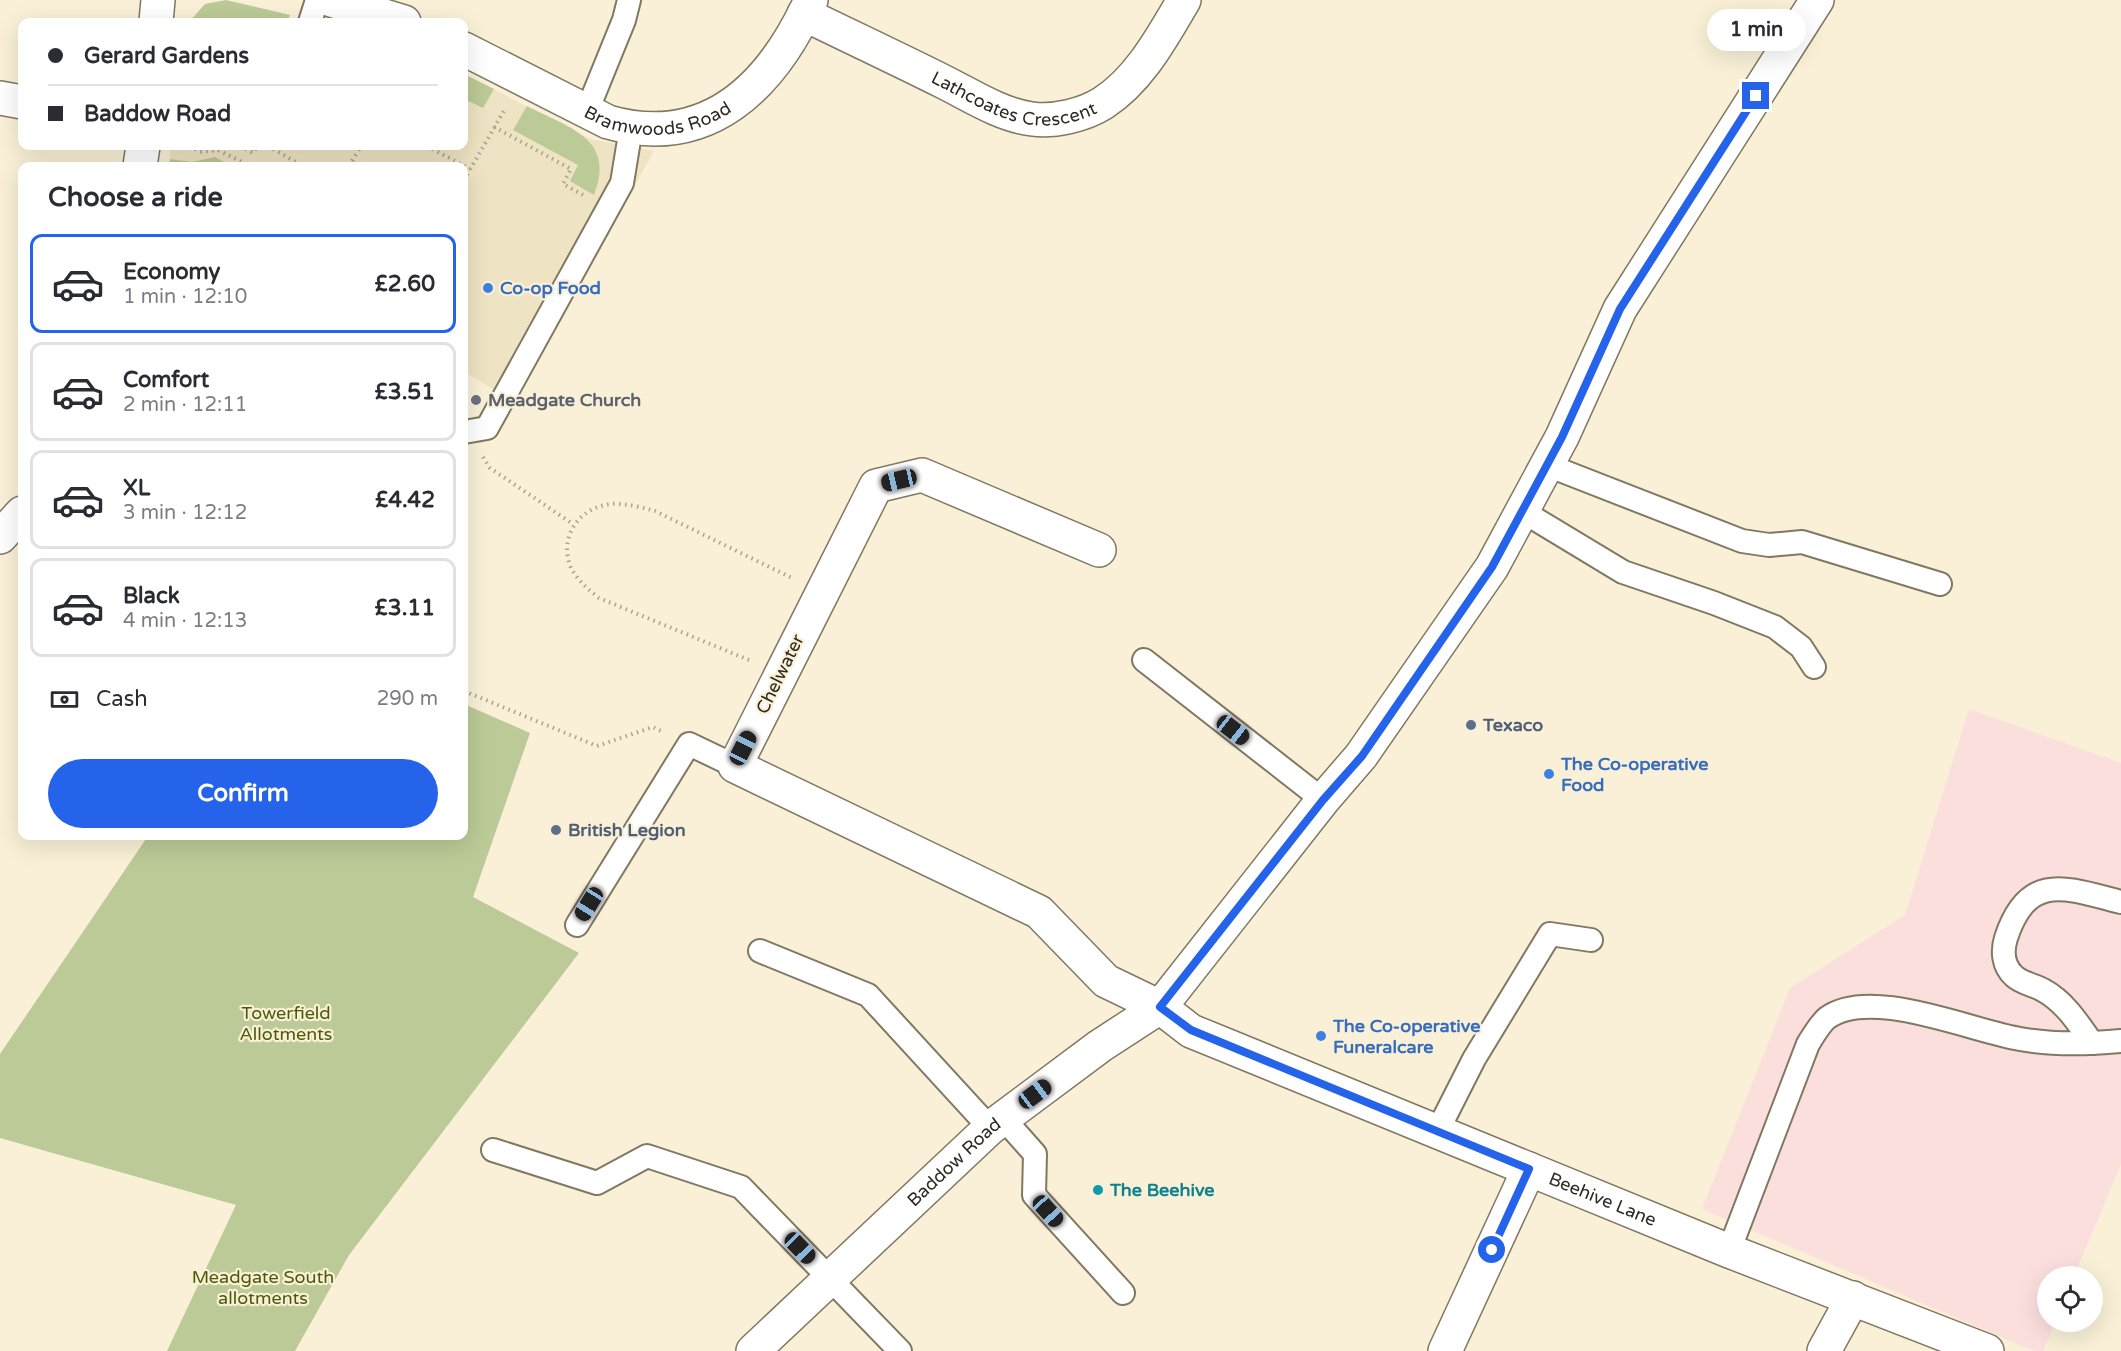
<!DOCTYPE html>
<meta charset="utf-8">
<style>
:root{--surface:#fff;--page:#f7f7f7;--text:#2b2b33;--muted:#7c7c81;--line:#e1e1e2;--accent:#2563eb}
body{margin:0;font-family:"Varela Round",sans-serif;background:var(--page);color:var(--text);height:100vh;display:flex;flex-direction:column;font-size:22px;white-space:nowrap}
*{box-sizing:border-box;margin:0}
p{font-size:20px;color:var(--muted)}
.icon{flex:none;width:33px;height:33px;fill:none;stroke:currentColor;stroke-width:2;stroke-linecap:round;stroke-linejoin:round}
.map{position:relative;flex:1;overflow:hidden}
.panel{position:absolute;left:18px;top:162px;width:450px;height:678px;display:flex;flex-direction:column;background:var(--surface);border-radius:12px;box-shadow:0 6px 24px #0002}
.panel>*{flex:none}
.guide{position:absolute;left:18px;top:18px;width:450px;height:132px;border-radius:12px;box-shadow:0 6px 24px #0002;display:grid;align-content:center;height:132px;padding:0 30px;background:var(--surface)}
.fabs{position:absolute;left:2037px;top:1266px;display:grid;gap:12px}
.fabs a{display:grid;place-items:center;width:66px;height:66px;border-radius:50%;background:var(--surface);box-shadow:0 6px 24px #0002;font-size:30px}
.end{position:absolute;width:27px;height:27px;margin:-14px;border:8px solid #2563eb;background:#fff;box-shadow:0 0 0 3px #fff}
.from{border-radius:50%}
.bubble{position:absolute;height:42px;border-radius:21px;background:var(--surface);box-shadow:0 6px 24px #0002;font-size:20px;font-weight:800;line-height:42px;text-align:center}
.car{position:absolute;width:18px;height:36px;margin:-18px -9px;border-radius:8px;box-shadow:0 0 4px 2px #0007;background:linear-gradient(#222 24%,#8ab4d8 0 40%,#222 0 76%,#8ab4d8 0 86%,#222 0)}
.guide b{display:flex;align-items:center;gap:21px;height:57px;font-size:22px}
.guide b+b{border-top:2px solid var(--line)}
.guide i{width:15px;height:15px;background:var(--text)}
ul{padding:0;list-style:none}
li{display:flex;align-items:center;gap:18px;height:99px;margin:0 12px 9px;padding:0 18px;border:3px solid var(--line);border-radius:12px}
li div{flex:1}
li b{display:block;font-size:22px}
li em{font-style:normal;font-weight:800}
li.on{border-color:var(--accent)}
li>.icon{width:54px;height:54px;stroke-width:1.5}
h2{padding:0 30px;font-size:27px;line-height:72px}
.pay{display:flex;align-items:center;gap:15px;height:66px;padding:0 30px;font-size:22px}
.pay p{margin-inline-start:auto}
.button{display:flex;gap:12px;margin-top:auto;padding:12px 30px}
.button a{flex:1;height:69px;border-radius:36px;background:var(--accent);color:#fff;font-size:24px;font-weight:800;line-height:69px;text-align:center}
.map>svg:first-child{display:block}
</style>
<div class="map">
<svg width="2121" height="1351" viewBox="0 0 2121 1351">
<rect width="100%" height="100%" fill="#f9f0d7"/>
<path fill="#eee3c2" d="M 464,74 L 590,139 L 654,151 L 515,402 L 464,372 L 464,166 L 169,166 L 171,146 L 464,146 Z"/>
<path fill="#fadfdd" d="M 1969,709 L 2121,763 L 2121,1164 L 2074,1276 L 2048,1276 L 2048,1322 L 2055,1322 L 2043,1351 L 2034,1351 L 1702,1209 L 1790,988 L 1905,915 Z"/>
<g fill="#bbca96">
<path d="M 226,0 L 290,15 L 288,22 L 189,22 L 205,4 Z"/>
<path d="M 464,74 L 494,89 L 483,108 L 464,99 Z"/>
<path d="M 527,106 C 567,127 617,138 594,195 L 570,181 L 578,165 L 513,130 Z"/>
<path d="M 215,157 L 228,164 L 226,166 L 169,166 L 170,159 L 192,162 Z"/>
<path d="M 464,704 L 530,733 L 473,897 L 579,953 L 349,1255 L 295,1351 L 167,1351 L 236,1205 L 0,1138 L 0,1054 L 148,836 L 464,836 Z"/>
</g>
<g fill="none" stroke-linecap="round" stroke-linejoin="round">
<g stroke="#807861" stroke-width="26">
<g id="service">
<path d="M 310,22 L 317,0"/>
<path d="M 587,111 L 624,20 L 629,0"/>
<path d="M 464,432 L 487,428 L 622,183 L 631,128"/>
<path d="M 1547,465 L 1742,541 L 1769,545 L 1802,542 L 1940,584"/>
<path d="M 1522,511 L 1623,572 L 1714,603 L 1775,627 L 1801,647 L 1814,667"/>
<path d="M 1144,660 L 1323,800"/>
<path d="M 577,925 L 689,744 L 735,766"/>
<path d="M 760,951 L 868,995 L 990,1128"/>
<path d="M 2092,1043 C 2078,1023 2065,1002 2043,990 C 2034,985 2021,983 2014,976 C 2003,966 2002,951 2006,938 C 2028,871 2066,888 2121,902"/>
<path d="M 1003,1118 L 1035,1154 L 1034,1195 L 1123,1293"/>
<path d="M 1437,1132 L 1474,1059 L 1550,934 L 1591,940"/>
<path d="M 493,1150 L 597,1183 L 647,1156 L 741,1187 L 900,1351"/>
<path d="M 1729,1251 L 1808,1044 C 1813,1036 1820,1024 1827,1018 C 1870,986 1971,1031 2020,1039 C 2052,1045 2088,1044 2121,1041"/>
</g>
</g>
<g stroke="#807861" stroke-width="36">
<g id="minor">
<path d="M 331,0 L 404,22"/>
<path id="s1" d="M 804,14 C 851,37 898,59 944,82 C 972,96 1001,115 1032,119 C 1055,122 1084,115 1103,103 C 1140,79 1162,37 1184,0"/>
<path d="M 156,22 L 158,0"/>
<path id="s2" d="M 464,49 L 608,122 C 709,151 772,85 811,0"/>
<path d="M 0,98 L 22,102"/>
<path d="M 140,166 L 143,146"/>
<path d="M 0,537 L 22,513"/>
<path d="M 1099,550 L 922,475 L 876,486 L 735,766 L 1039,912 L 1106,981 L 1160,1007"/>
<path d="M 1445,1351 L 1529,1169"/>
<path d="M 1824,1351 L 1853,1298"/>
</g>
</g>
<g stroke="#807861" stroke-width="36">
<path id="tertiary" d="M 1160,1007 L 1323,800 L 1361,756 L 1492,567 L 1562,437 L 1620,309 L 1817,0"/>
</g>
<g stroke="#807861" stroke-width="36">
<g id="secondary">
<path id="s3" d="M 753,1351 L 990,1128 L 1100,1046 L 1160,1007 L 1191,1031 L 1223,1044 L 1729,1251 L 1987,1351"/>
</g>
</g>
<g stroke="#a9a390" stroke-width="4" stroke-dasharray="1.5 4.5" stroke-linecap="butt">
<path d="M 494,127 L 571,169 L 563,184 L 583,195"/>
<path d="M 190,146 L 200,152 L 218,150 L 250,166"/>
<path d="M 240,146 L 253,153 L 257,146"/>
<path d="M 268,146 L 296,162 L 293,166"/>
<path d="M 427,146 L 470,169"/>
<path d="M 349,166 L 361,146"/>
<path d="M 464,180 L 505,109"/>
<path d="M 483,457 L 490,468 L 573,524"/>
<path d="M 749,660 L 599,598 C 588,589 578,581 571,568 C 558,537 579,508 610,504 C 625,503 641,507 655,511 L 792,578"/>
<path d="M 464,691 L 597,746 L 653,727 L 661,731"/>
</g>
<use href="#service" stroke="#fff" stroke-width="22"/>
<use href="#minor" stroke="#fff" stroke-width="33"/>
<use href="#tertiary" stroke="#fff" stroke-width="33"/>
<use href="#secondary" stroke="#fff" stroke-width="33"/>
</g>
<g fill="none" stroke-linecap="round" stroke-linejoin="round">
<path stroke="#2563eb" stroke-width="8" d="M 1492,1250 L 1529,1169 L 1191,1030 L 1160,1007 L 1323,800 L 1362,756 L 1492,567 L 1562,437 L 1620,309 L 1756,96"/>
</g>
<g fill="#3f7fe0" stroke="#f9f0d7" stroke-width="2">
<circle cx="488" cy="288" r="6"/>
<circle cx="1549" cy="774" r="6"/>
<circle cx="1321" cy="1036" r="6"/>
</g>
<circle fill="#6b7280" stroke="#f9f0d7" stroke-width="2" cx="476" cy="400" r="6"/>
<g fill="#5c6f8a" stroke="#f9f0d7" stroke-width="2">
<circle cx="1471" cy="725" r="6"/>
<circle cx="556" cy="830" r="6"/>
</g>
<circle fill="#0f9aa8" stroke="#f9f0d7" stroke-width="2" cx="1098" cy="1190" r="6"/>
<g text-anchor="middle" stroke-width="4.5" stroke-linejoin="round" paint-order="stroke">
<g font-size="18" fill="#2c2920" stroke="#f9f0d7">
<text dy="6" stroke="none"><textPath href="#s1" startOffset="230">Lathcoates Crescent</textPath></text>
<text dy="6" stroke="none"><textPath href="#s2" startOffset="212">Bramwoods Road</textPath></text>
<text transform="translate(780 674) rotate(-64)" y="6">Chelwater</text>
<text dy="6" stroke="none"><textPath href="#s3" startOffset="276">Baddow Road</textPath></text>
<text dy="6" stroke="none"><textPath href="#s3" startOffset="1018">Beehive Lane</textPath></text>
</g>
<g font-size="18" font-weight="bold" fill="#366cbe" stroke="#f9f0d7" text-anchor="start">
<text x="500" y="294">Co-op Food</text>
<text x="1561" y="770">The Co-operative<tspan x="1561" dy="21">Food</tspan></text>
<text x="1333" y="1032">The Co-operative<tspan x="1333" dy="21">Funeralcare</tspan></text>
</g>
<g font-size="18" font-weight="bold" fill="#5b616d" stroke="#f9f0d7" text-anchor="start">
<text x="488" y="406">Meadgate Church</text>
</g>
<g font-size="18" font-weight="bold" fill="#4e5e75" stroke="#f9f0d7" text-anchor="start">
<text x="1483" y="731">Texaco</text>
<text x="568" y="836">British Legion</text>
</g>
<g font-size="18" fill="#4b5a06" stroke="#f9f0d7">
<text x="286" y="1019">Towerfield<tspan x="286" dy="21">Allotments</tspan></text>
<text x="263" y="1283">Meadgate South<tspan x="263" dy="21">allotments</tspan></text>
</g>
<g font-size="18" font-weight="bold" fill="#0d838f" stroke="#f9f0d7" text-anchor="start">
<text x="1110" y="1196">The Beehive</text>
</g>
</g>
</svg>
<div class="fabs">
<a><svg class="icon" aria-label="locate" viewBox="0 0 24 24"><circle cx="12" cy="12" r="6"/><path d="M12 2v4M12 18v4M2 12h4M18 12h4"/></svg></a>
</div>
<i class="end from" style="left:1492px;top:1250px"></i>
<i class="end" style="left:1756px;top:96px"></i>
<div class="bubble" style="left:1707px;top:9px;width:99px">1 min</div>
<i class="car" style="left:899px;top:480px;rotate:257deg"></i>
<i class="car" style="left:1233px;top:730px;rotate:128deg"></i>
<i class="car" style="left:743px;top:748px;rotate:27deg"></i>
<i class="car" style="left:589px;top:904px;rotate:212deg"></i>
<i class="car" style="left:1035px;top:1094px;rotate:53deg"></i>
<i class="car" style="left:1048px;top:1211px;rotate:138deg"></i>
<i class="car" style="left:800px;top:1248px;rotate:136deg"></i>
<div class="guide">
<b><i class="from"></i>Gerard Gardens</b>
<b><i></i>Baddow Road</b>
</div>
<section class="panel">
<h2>Choose a ride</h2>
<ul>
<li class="on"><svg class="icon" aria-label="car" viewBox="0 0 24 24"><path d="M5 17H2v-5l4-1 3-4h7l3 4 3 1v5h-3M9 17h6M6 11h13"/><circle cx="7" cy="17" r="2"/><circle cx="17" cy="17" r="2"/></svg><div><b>Economy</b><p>1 min · 12:10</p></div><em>£2.60</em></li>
<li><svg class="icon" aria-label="car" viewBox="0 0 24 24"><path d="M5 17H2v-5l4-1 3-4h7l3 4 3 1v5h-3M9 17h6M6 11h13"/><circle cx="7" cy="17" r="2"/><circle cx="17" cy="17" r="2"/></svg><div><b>Comfort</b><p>2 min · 12:11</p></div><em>£3.51</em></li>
<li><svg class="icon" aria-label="car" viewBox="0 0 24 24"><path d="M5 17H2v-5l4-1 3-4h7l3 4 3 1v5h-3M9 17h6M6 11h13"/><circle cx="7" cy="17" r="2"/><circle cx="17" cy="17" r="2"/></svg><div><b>XL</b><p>3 min · 12:12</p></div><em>£4.42</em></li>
<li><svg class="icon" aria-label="car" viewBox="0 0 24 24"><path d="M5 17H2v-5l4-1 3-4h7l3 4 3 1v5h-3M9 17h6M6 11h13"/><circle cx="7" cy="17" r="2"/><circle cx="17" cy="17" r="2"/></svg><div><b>Black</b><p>4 min · 12:13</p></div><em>£3.11</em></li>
</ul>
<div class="pay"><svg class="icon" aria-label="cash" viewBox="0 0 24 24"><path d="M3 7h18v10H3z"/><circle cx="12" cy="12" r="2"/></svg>Cash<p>290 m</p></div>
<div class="button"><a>Confirm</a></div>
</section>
</div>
